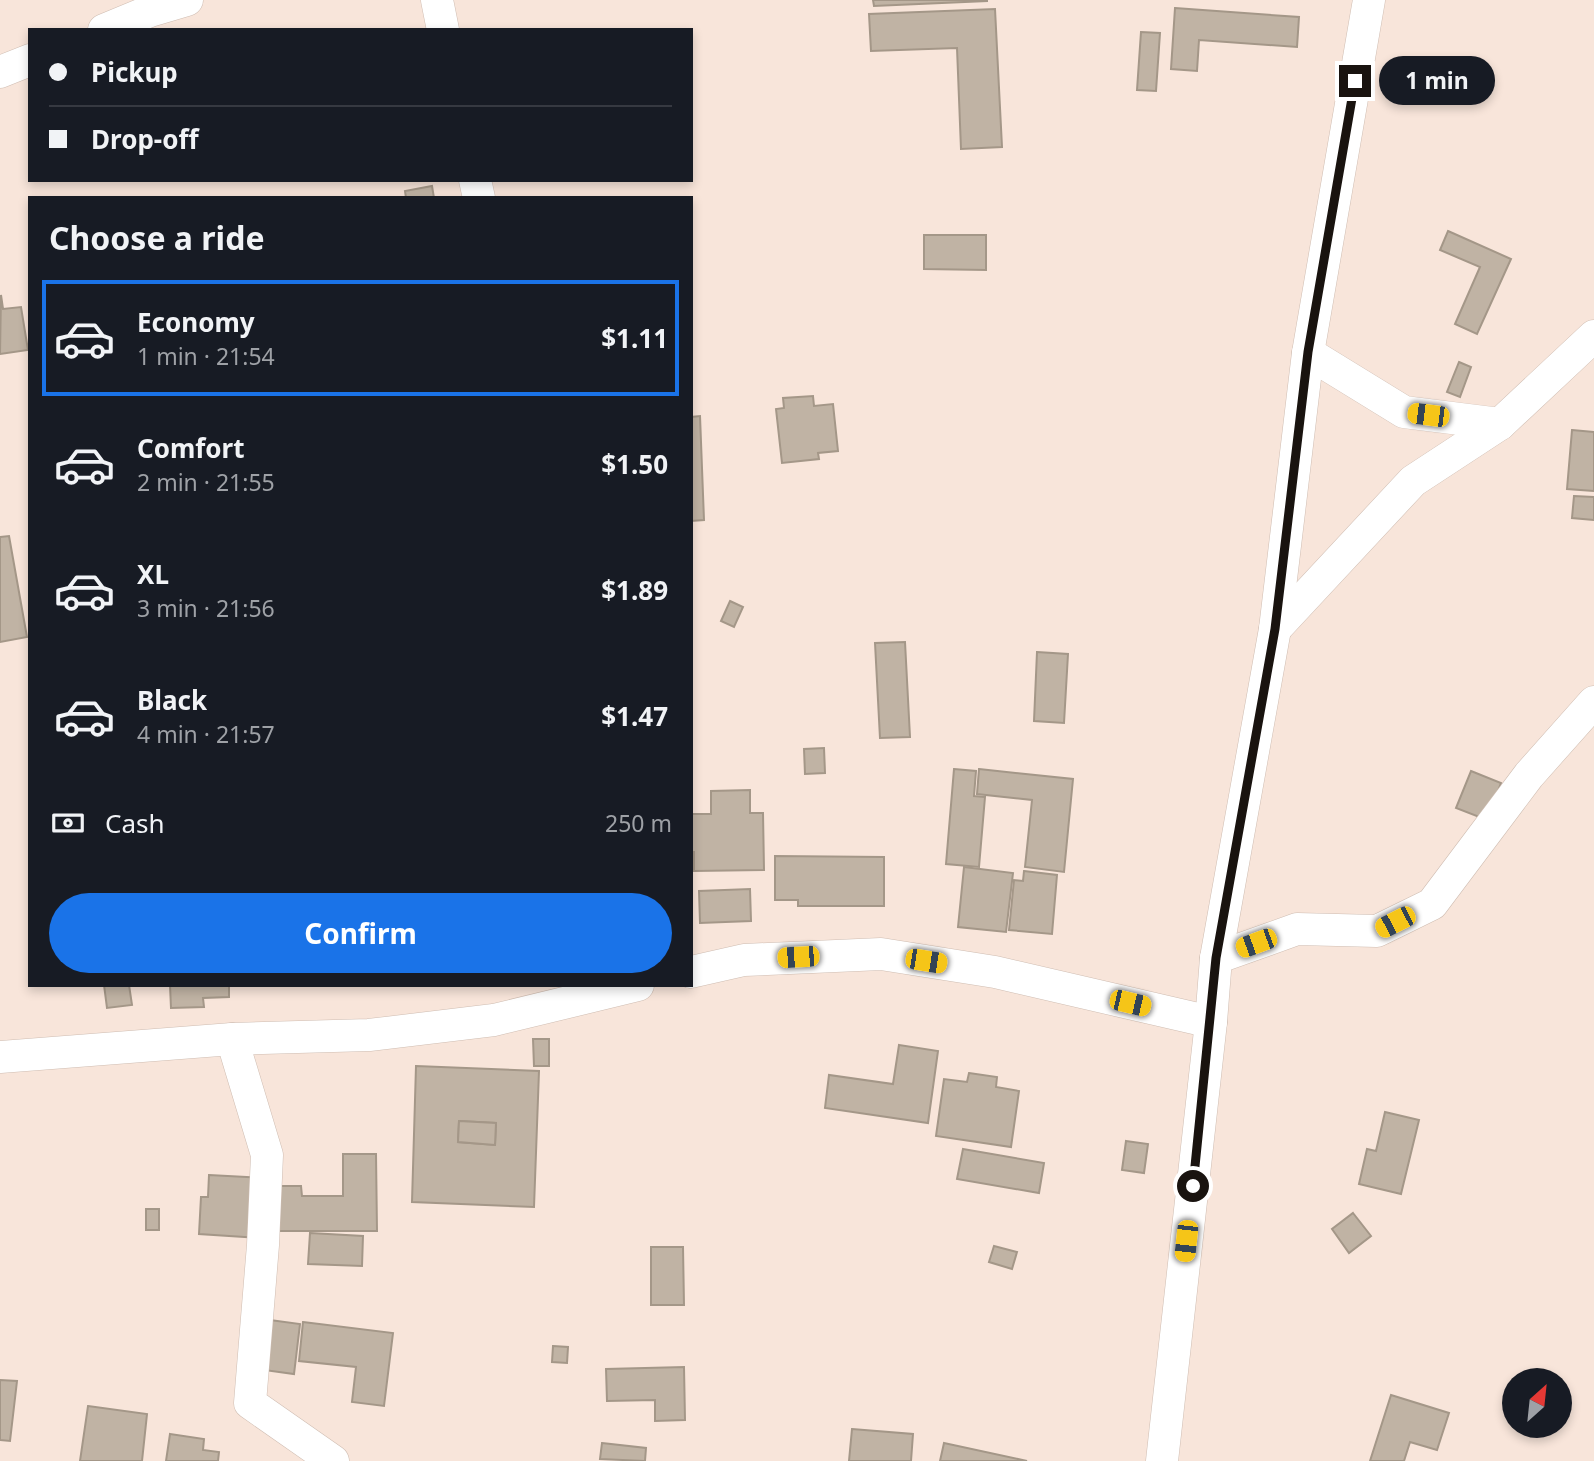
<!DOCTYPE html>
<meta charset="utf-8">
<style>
:root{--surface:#171b24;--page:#20242c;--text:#f1f3f6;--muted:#9ea1a6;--line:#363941;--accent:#1a73e8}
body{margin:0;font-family:"Noto Sans",sans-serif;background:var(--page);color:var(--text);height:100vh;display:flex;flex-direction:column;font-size:26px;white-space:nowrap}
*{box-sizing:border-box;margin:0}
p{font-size:23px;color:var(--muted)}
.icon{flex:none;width:38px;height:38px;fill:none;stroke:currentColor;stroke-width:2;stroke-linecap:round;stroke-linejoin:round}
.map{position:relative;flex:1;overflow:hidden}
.panel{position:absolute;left:28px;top:196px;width:665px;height:791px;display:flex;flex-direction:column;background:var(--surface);border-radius:0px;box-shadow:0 4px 10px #0003}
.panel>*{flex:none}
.banner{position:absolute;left:28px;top:28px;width:665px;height:154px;border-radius:0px;box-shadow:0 4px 10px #0003;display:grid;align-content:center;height:154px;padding:0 21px;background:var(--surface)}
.needle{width:46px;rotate:27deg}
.fabs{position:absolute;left:1502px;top:1368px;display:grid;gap:14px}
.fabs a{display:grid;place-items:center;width:70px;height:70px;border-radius:50%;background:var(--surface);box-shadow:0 4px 10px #0003;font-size:35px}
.end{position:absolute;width:32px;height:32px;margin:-16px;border:9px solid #19130f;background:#fff;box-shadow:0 0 0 4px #fff}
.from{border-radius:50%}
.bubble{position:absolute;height:49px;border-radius:24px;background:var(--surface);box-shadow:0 4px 10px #0003;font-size:23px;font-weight:700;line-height:49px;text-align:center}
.car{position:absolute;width:21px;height:42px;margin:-21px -10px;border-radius:9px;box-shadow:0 0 5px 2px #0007;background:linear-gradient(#f5c518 24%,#345 0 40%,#f5c518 0 76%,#345 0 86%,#f5c518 0)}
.banner b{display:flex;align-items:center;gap:24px;height:66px;font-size:26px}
.banner b+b{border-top:2px solid var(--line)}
.banner i{width:18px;height:18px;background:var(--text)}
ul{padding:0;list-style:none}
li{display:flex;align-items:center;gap:21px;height:116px;margin:0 14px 10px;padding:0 7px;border:4px solid transparent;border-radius:0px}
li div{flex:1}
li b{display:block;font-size:26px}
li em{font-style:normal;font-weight:700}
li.current{border-color:var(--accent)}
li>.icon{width:63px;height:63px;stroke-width:1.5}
h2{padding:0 21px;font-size:32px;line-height:84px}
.pay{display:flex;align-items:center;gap:18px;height:77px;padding:0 21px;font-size:26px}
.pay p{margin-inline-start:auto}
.action{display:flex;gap:14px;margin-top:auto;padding:14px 21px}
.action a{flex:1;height:80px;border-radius:42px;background:var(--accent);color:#fff;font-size:28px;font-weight:700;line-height:80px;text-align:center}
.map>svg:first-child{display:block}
</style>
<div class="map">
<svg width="1594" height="1461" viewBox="0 0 1594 1461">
<rect width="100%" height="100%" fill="#f8e5da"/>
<g fill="#c0b3a4" stroke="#a49788" stroke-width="2" fill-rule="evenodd">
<path d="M 873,0 L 987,0 L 987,1 L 874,6 Z"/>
<path d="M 1175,8 L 1299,17 L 1297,47 L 1199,40 L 1197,71 L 1171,69 Z"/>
<path d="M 995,9 L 1002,147 L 961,149 L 957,48 L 871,51 L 869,14 Z"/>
<path d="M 1141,32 L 1160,33 L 1156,91 L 1137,90 Z"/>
<path d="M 432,186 L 434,198 L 406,198 L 405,191 Z"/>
<path d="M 1448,231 L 1511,259 L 1477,334 L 1455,324 L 1480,267 L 1440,250 Z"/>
<path d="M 924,235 L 986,235 L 986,270 L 924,269 Z"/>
<path d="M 1,295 L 3,309 L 21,307 L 28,350 L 0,354 Z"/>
<path d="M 1459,362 L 1471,367 L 1460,397 L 1447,392 Z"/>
<path d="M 813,396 L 814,406 L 833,404 L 838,451 L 818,453 L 819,459 L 782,463 L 776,409 L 784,408 L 783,398 Z"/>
<path d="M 700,416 L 704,520 L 691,521 L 691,417 Z"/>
<path d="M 1572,430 L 1594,432 L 1594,491 L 1567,489 Z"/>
<path d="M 1574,496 L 1594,497 L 1594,520 L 1572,518 Z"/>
<path d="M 9,536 L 27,637 L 0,642 L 0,537 Z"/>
<path d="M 730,601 L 743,607 L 734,627 L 721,621 Z"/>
<path d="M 905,642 L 910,737 L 880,738 L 875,643 Z"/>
<path d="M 1037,652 L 1068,654 L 1064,723 L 1034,721 Z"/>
<path d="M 824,748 L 825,773 L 805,774 L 804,749 Z"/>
<path d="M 954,769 L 976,771 L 974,796 L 985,797 L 979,867 L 946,864 Z"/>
<path d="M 979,769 L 1073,779 L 1064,872 L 1025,867 L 1032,800 L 977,794 Z"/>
<path d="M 1471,771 L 1501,783 L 1487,820 L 1456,808 Z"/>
<path d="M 750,790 L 750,813 L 763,813 L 764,870 L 694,871 L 694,852 L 691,852 L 691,814 L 711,814 L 711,791 Z"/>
<path d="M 775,856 L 884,857 L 884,906 L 798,906 L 798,900 L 775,900 Z"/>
<path d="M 964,867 L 1013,873 L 1006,932 L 958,927 Z"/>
<path d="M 1024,871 L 1057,875 L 1052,934 L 1009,930 L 1014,880 L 1023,881 Z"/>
<path d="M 750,889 L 751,921 L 700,923 L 699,891 Z"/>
<path d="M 104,985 L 129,985 L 132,1005 L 107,1008 Z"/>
<path d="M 170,985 L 229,985 L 229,997 L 203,998 L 204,1007 L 171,1008 Z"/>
<path d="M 533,1039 L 549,1039 L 549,1066 L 534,1066 Z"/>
<path d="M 899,1045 L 938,1051 L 928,1123 L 825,1108 L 829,1075 L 893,1084 Z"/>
<path d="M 416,1066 L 539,1071 L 534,1207 L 412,1202 ZM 459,1121 L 496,1123 L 495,1145 L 458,1142 Z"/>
<path d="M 969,1073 L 997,1077 L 996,1087 L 1019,1091 L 1011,1147 L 936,1136 L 944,1079 L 967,1082 Z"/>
<path d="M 1385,1112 L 1419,1120 L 1401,1194 L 1359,1184 L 1367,1149 L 1376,1151 Z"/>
<path d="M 459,1121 L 496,1123 L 495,1145 L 458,1142 Z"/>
<path d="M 1126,1141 L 1148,1144 L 1144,1173 L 1122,1170 Z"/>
<path d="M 963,1149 L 1044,1163 L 1039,1193 L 957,1179 Z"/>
<path d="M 343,1154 L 376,1154 L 377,1231 L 269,1231 L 268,1186 L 301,1186 L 302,1196 L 343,1196 Z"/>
<path d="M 209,1175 L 263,1178 L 260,1238 L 199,1234 L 201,1197 L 208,1197 Z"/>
<rect x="146" y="1209" width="13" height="21"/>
<path d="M 1353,1213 L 1371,1236 L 1349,1253 L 1332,1229 Z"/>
<path d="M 310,1233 L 363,1236 L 362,1266 L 308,1264 Z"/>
<path d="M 994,1246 L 1017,1252 L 1012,1269 L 989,1262 Z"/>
<path d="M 651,1247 L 683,1247 L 684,1305 L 651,1305 Z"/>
<path d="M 270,1320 L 300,1324 L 294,1374 L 264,1370 Z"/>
<path d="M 303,1322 L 393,1333 L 384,1406 L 352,1402 L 356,1367 L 299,1361 Z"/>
<path d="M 553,1346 L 568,1347 L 567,1363 L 552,1362 Z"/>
<path d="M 684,1367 L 685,1420 L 655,1421 L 655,1400 L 607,1401 L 606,1369 Z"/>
<path d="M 0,1380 L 17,1381 L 10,1441 L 0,1440 Z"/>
<path d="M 1391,1395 L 1449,1413 L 1437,1450 L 1410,1442 L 1404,1461 L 1370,1461 Z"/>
<path d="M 88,1406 L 147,1414 L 142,1461 L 80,1461 Z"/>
<path d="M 852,1429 L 913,1434 L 911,1461 L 849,1461 Z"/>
<path d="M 170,1434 L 204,1439 L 203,1450 L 219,1452 L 218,1461 L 166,1461 Z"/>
<path d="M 602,1443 L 646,1448 L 645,1461 L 600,1459 Z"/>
<path d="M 944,1443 L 1027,1461 L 940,1461 Z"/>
</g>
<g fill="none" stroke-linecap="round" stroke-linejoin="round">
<g stroke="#cfbdb2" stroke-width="33">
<g id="street">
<path d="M 437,0 L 443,30"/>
<path d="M 104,30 L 150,11 L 187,0"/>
<path d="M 0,72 L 30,60"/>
<path d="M 475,180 L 479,198"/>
<path d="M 1308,353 L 1404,412 L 1500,424"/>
<path d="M 1275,629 L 1413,481 L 1500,424 L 1594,336"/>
<path d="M 1216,958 L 1297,929 L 1377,931 L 1432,904 L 1529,775 L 1594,702"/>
<path d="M 691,972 L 744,960 L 881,954 L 995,972 L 1211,1022"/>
<path d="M 232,1039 L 267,1155 L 263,1245 L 250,1403 L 333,1461"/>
<path d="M 0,1057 L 232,1039 L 369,1035 L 494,1020 L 638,985"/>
<path d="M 1162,1461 L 1211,1022 L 1216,958 L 1275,629 L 1308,353 L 1369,0"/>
</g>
</g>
<use href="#street" stroke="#fff" stroke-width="32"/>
</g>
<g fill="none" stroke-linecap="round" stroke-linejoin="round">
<path stroke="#19130f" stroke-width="9" d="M 1193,1186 L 1216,958 L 1275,629 L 1308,352 L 1355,81"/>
</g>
</svg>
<div class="fabs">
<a><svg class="needle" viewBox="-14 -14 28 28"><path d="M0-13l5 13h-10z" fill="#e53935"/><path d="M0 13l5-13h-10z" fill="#9ea1a6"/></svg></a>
</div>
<i class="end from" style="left:1193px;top:1186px"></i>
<i class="end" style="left:1355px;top:81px"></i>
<div class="bubble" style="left:1379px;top:56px;width:116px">1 min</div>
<i class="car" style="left:1428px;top:415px;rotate:277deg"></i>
<i class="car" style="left:1395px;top:922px;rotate:243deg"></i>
<i class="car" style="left:1256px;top:943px;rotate:250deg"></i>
<i class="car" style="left:798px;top:957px;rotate:267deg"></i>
<i class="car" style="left:926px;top:961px;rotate:99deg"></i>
<i class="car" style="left:1130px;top:1003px;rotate:103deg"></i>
<i class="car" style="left:1186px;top:1241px;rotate:186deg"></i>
<div class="banner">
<b><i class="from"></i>Pickup</b>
<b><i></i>Drop-off</b>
</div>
<section class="panel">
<h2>Choose a ride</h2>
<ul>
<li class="current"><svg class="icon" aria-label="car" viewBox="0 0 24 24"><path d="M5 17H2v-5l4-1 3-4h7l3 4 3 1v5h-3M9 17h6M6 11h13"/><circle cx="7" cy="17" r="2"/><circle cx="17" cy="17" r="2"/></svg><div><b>Economy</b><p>1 min · 21:54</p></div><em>$1.11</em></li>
<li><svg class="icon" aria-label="car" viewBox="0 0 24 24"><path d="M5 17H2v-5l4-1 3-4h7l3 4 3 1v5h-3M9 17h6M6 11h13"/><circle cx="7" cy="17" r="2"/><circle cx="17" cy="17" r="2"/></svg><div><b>Comfort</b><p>2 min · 21:55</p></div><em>$1.50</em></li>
<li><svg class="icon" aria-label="car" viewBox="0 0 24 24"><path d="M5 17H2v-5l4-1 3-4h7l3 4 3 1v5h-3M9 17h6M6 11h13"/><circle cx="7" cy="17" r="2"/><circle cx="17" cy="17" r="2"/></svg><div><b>XL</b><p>3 min · 21:56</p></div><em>$1.89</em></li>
<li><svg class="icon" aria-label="car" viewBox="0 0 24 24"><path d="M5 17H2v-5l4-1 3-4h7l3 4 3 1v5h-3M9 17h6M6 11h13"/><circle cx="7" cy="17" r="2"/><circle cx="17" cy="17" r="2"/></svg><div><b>Black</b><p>4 min · 21:57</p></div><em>$1.47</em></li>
</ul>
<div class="pay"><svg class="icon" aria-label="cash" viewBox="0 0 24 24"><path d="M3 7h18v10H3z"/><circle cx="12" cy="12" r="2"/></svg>Cash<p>250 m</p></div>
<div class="action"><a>Confirm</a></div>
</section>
</div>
